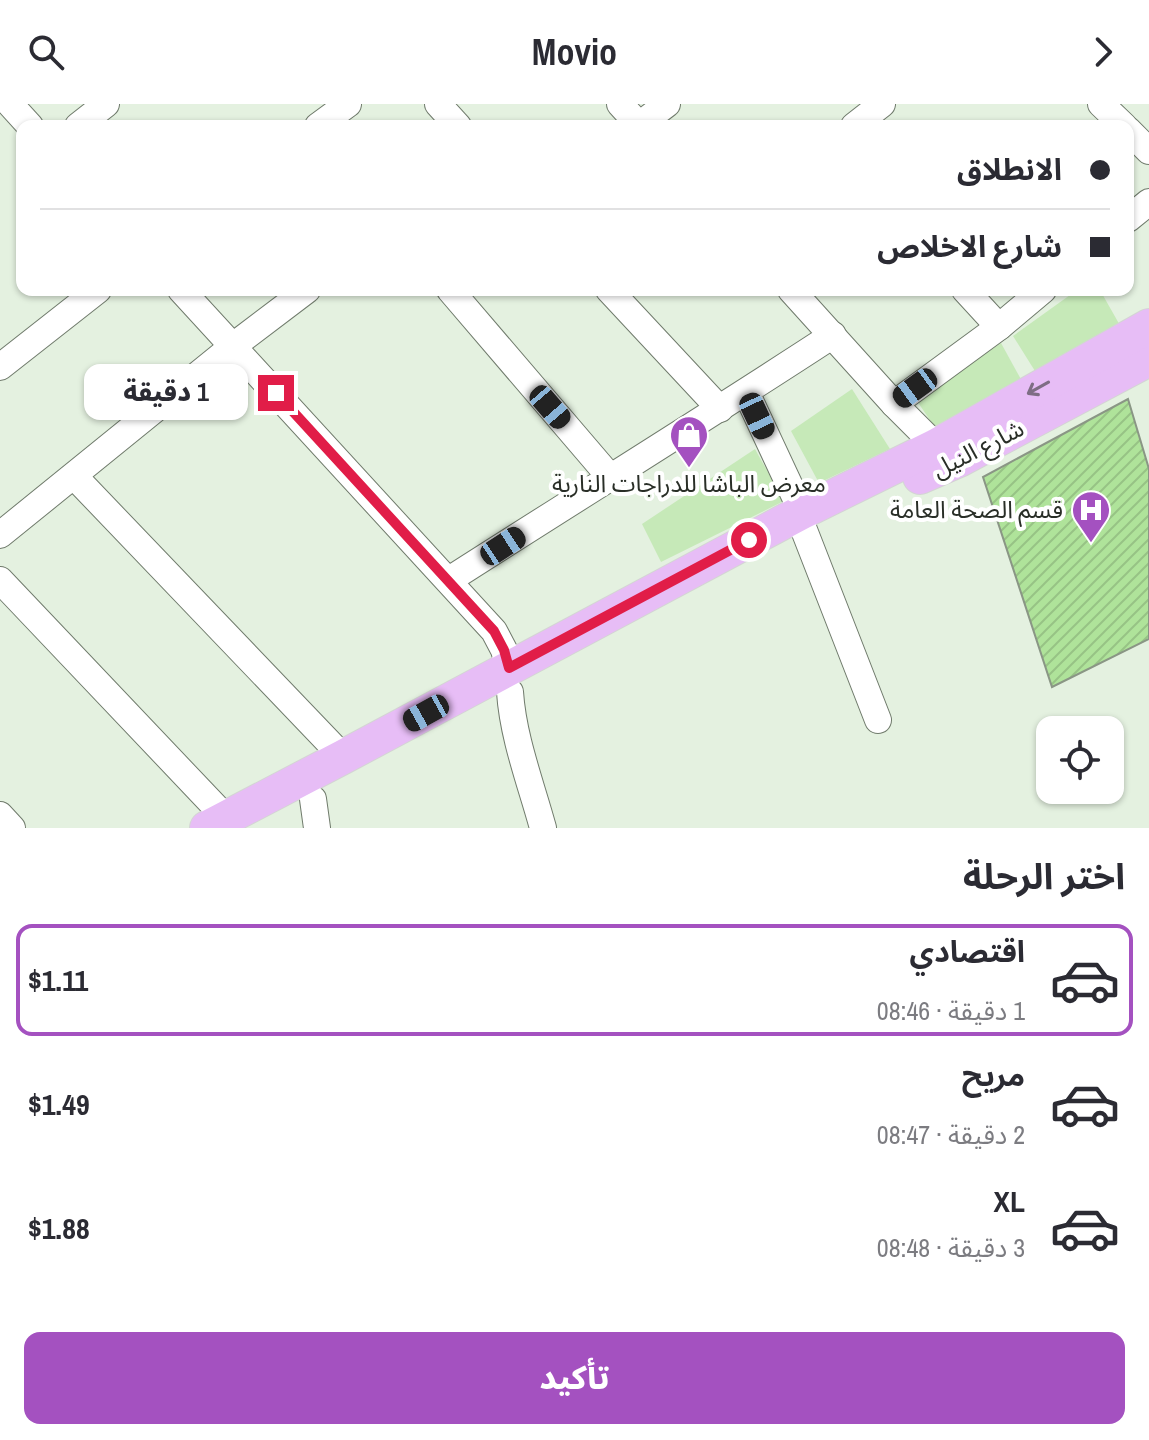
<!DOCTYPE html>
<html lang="ar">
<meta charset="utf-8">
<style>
:root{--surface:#fff;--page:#f7f7f7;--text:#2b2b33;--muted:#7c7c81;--line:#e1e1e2;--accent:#a451c0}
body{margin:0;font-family:"Archivo Narrow","Noto Sans Arabic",sans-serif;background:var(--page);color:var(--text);direction:rtl;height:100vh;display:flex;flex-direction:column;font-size:30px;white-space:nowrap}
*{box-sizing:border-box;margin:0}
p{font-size:26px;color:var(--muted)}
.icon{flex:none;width:44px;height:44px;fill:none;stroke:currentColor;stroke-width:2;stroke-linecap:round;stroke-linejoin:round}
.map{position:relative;height:724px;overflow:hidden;direction:ltr}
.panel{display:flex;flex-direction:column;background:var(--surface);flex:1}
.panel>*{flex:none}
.top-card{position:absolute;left:16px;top:16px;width:1118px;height:176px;border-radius:16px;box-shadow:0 2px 6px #0004;direction:rtl;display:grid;align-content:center;height:176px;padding:0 24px;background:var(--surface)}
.tools{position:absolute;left:1036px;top:612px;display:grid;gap:16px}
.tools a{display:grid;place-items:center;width:88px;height:88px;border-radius:16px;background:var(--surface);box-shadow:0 2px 6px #0004;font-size:40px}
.end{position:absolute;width:36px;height:36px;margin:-18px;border:10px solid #e11d48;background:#fff;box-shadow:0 0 0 4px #fff}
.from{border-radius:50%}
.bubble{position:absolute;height:56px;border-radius:16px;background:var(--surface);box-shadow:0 2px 6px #0004;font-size:26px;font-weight:800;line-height:56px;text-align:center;direction:rtl}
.car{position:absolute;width:24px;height:48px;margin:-24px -12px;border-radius:10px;box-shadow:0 0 6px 2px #0007;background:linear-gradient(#222 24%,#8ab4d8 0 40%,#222 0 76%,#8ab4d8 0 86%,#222 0)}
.top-card b{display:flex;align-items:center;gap:28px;height:76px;font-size:30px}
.top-card b+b{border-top:2px solid var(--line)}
.top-card i{width:20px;height:20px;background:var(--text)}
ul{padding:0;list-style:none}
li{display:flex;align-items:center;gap:24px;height:112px;margin:0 16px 12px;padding:0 8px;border:4px solid transparent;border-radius:16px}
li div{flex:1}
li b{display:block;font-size:30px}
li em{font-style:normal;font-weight:800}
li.selected{border-color:var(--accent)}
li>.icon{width:72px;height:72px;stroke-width:1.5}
h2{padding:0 24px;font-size:36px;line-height:96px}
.action{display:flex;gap:16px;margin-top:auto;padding:16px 24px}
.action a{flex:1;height:92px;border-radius:16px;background:var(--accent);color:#fff;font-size:32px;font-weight:800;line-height:92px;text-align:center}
header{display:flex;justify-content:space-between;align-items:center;height:104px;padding:0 24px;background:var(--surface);font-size:36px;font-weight:800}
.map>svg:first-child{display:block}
</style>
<header><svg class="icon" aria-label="forward" viewBox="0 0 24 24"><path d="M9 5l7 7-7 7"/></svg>Movio<svg class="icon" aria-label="search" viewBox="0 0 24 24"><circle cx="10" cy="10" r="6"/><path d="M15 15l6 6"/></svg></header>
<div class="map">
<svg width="1149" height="724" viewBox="0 0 1149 724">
<defs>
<pattern id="building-hatch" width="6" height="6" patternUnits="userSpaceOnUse" patternTransform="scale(2)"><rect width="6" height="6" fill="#afe39a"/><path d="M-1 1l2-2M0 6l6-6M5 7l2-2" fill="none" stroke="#97c385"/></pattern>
</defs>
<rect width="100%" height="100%" fill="#e4f1e0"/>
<g fill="#c6e9b8">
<path d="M 1077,186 L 1100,186 L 1122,225 L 1040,275 L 1013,232 Z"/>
<path d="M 1001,239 L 1023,279 L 936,325 L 917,297 Z"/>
<path d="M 852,285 L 890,345 L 819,379 L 791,327 Z"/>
<path d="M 755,345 L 784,397 L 661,458 L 642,420 Z"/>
</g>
<path fill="url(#building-hatch)" stroke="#8a9685" stroke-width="2" d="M 1128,295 L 1149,365 L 1149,535 L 1052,583 L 983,373 Z"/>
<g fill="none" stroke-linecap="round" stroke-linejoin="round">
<g stroke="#707b6c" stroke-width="28">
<g id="minor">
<path d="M 10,0 L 30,22"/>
<path d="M 438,0 L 458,22"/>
<path d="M 620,0 L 640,22"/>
<path d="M 1101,0 L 1124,22"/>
<path d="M 78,22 L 106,0"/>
<path d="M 318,22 L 348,0"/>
<path d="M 638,22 L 667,0"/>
<path d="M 854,22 L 882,0"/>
<path d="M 1128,26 L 1149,47"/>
<path d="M 1128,115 L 1149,98"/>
<path d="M 181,186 L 494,527 L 504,546 L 509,564"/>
<path d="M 450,186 L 610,373"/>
<path d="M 609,186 L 720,305"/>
<path d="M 791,186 L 894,300 L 936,342"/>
<path d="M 965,186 L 999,223"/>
<path d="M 0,263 L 98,186"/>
<path d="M 746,288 L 802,408"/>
<path d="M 894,300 L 999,223 L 1043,186"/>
<path d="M 74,372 L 343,653"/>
<path d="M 804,426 L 878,616"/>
<path d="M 0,431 L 233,242 L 307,186"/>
<path d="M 0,476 L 226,714"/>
<path d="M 449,476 C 577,394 706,314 833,231"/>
<path d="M 510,588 C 513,634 531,680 543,724"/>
<path d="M 313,695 L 317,724"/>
<path d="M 0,711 L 12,724"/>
</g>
</g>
<g stroke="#d4d5d4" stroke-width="36">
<g id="major">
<path d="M 920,373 L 959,356 L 1149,255"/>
<path d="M 207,724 L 343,653 L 802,408 L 936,342 L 1149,222"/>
</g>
</g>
<use href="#minor" stroke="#fff" stroke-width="26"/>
<use href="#major" stroke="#e7bdf6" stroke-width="34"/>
</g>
<defs><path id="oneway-shaft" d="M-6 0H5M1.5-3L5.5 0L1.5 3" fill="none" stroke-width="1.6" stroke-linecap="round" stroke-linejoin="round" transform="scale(2)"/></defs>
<use stroke="#7e6e84" href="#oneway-shaft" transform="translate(1038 284) rotate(151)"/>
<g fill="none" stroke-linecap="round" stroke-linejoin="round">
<path stroke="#e11d48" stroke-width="10" d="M 276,289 L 494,527 L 504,546 L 509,564 L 749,436"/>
</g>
<defs>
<g id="shop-pin" transform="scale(2)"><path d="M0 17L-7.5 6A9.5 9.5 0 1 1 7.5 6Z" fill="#a451c0" stroke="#fff"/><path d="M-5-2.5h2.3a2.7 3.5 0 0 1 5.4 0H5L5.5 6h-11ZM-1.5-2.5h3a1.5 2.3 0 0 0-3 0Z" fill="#fff"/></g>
<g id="hospital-pin" transform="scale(2)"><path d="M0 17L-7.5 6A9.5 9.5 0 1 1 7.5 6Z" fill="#a451c0" stroke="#fff"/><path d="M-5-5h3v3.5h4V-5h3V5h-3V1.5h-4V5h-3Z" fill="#fff"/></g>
</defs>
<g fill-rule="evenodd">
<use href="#shop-pin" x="689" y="331"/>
<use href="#hospital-pin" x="1091" y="406"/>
</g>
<g text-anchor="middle" stroke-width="8" stroke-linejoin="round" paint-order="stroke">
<g font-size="24" fill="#292e27" stroke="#fff">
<text transform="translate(978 345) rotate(-27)" y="8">شارع النيل</text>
</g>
<g font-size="24" fill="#292e27" stroke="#fff">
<text x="689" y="388">معرض الباشا للدراجات النارية</text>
<text x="1063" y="414" text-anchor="end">قسم الصحة العامة</text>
</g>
</g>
</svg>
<div class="tools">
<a><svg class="icon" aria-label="locate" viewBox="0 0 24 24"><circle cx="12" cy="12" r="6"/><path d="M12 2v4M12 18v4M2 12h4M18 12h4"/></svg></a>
</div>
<i class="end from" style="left:749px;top:436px"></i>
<i class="end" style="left:276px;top:289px"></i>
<div class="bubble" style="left:84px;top:260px;width:164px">1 دقيقة</div>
<i class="car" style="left:915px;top:284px;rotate:234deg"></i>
<i class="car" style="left:550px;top:303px;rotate:139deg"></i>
<i class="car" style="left:757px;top:312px;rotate:155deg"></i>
<i class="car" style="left:503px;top:442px;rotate:57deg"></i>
<i class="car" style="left:426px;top:609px;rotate:241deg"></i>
<div class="top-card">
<b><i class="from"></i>الانطلاق</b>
<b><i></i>شارع الاخلاص</b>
</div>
</div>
<section class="panel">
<h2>اختر الرحلة</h2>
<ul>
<li class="selected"><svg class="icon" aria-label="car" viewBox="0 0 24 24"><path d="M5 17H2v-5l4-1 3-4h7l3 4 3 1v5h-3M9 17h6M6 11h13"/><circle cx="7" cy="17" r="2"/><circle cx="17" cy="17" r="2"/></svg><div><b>اقتصادي</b><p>1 دقيقة · 08:46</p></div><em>$1.11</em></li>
<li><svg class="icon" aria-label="car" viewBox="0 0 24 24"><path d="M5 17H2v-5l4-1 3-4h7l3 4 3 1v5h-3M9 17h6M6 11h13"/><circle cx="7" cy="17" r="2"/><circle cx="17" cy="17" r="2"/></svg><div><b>مريح</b><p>2 دقيقة · 08:47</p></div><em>$1.49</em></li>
<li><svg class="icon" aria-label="car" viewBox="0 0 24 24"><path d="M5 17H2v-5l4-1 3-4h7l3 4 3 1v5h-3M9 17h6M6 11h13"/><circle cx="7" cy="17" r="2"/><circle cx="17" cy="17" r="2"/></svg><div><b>XL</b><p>3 دقيقة · 08:48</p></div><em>$1.88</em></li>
</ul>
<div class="action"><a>تأكيد</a></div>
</section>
